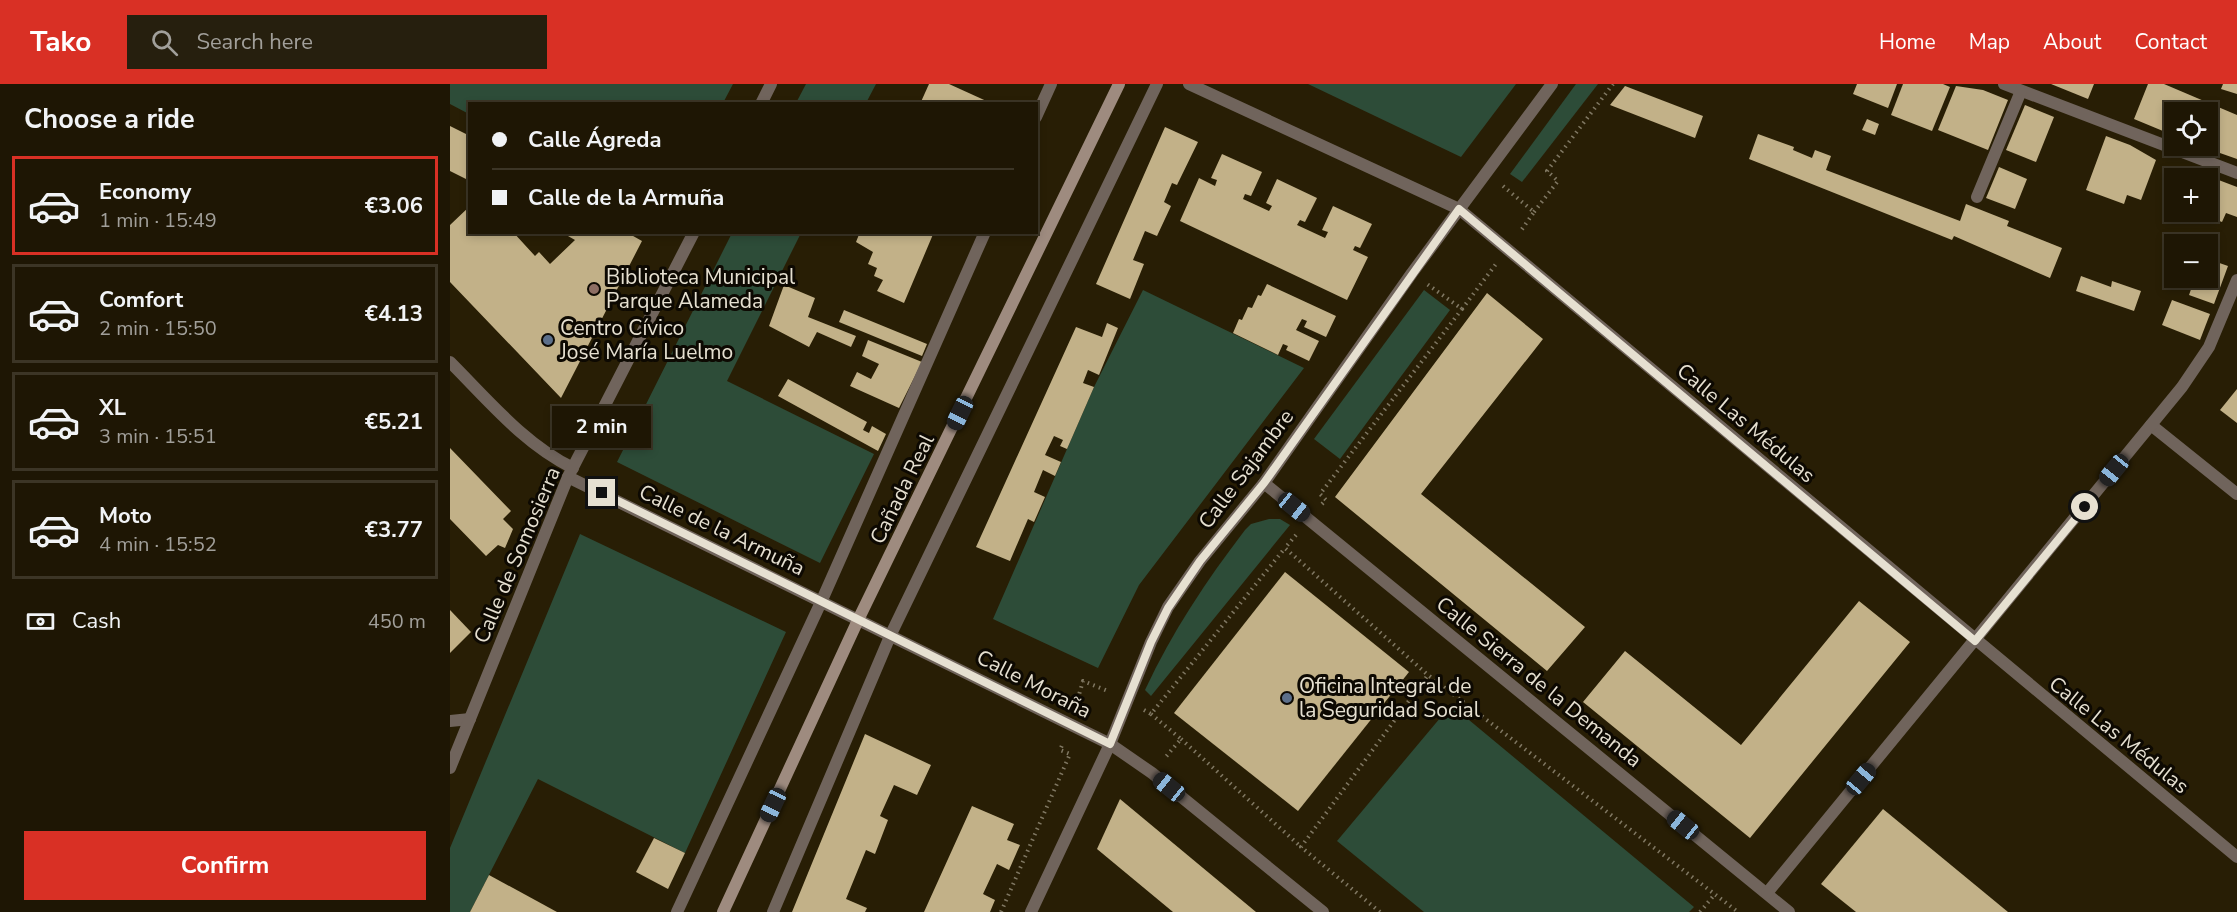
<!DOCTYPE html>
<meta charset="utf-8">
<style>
:root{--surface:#1e1604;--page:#261f0e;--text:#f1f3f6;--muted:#a19f9a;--line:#3c3526;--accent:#d93025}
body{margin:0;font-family:"Nunito Sans",sans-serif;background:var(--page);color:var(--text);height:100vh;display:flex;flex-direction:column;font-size:22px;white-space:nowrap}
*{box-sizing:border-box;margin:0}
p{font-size:20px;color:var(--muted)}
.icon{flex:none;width:33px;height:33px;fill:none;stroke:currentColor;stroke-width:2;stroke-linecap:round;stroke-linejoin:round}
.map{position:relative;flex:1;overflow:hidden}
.details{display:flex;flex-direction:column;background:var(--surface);width:450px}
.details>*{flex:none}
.hud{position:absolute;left:18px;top:18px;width:570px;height:132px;border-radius:0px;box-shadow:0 3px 9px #0003,0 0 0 2px var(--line);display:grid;align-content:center;height:132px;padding:0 24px;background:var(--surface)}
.controls{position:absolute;left:1714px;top:18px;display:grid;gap:12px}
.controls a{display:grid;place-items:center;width:54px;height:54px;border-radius:0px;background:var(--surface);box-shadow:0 3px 9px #0003,0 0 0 2px var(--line);font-size:30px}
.end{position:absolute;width:27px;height:27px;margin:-14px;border:8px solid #e6e0d1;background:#111;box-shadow:0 0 0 3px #111}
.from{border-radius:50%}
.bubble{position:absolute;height:42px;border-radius:0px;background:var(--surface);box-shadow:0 3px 9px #0003,0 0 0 2px var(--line);font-size:20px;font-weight:700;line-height:42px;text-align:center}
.car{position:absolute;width:18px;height:36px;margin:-18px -9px;border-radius:8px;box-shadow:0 0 4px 2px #0007;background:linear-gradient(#222 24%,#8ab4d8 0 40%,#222 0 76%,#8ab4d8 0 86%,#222 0)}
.hud b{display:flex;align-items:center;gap:21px;height:57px;font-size:22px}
.hud b+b{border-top:2px solid var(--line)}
.hud i{width:15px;height:15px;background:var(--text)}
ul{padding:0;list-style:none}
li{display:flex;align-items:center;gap:18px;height:99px;margin:0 12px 9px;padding:0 12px;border:3px solid var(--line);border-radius:0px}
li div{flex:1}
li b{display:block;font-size:22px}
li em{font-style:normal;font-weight:700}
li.current{border-color:var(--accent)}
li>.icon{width:54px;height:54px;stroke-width:1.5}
h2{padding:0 24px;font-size:27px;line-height:72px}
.pay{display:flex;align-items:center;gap:15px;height:66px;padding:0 24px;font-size:22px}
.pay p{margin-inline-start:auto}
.action{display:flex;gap:12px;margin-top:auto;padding:12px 24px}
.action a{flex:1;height:69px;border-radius:0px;background:var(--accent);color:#fff;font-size:24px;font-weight:700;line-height:69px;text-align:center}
header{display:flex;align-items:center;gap:36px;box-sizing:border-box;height:84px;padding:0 30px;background:var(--accent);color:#fff}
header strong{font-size:28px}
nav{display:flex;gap:33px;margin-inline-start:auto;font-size:21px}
.search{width:420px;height:54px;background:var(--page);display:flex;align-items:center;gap:15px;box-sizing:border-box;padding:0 21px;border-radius:0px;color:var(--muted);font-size:22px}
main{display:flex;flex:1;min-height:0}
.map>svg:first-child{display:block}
</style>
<header>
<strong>Tako</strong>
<div class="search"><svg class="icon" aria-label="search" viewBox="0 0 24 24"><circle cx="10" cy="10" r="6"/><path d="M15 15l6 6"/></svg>Search here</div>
<nav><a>Home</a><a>Map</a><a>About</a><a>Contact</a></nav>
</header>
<main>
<section class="details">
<h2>Choose a ride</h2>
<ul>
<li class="current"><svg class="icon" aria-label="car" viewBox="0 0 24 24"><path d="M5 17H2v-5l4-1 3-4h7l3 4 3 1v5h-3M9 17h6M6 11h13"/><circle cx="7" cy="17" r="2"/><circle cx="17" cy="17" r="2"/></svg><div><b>Economy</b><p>1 min · 15:49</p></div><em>€3.06</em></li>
<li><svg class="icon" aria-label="car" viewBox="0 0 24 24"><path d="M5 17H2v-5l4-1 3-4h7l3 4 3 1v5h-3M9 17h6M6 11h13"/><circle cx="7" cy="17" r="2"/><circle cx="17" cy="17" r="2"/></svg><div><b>Comfort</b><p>2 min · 15:50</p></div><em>€4.13</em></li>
<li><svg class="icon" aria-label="car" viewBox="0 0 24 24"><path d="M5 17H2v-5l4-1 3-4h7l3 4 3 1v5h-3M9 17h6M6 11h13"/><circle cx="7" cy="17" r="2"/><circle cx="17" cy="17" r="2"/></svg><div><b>XL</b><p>3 min · 15:51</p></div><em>€5.21</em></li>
<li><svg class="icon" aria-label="car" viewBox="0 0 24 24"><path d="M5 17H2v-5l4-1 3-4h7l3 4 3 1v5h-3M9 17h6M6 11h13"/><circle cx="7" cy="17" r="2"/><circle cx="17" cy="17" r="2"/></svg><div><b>Moto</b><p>4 min · 15:52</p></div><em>€3.77</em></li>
</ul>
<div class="pay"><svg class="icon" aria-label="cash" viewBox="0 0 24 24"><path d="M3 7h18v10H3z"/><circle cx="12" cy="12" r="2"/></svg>Cash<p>450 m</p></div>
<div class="action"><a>Confirm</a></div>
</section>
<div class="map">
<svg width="1787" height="828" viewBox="0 0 1787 828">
<rect width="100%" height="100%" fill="#281e05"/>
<g fill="#2d4c38">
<path d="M 0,0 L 283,0 L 273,19 L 20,20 L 19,30 L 0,20 Z"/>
<path d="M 356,0 L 426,0 L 416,19 L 346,19 Z"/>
<path d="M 858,0 L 1066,0 L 1011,73 Z"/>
<path d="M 1126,0 L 1148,0 L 1072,98 L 1060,90 Z"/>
<path d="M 282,149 L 351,149 L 277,297 L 424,370 L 370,479 L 167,378 Z"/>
<path d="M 693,206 L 854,284 L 689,501 L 648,584 L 543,535 L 644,303 Z"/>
<path d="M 974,206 L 1000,226 L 890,375 L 864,355 Z"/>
<path d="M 819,435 L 830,435 L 840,441 L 701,612 L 695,606 C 722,548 756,497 795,446 L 801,440 Z"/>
<path d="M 130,450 L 336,548 L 235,769 L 88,695 L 20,828 L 0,828 L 0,764 Z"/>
<path d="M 1001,621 L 1244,823 L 1239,828 L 974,828 L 887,757 Z"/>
</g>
<g fill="#c2b188">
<path d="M 479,0 L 499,0 L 543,20 L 470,20 Z"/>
<path d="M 1407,0 L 1447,0 L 1438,24 L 1403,10 Z"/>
<path d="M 1453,0 L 1493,0 L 1500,3 L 1482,47 L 1441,31 Z"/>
<path d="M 1601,0 L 1644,0 L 1638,15 Z"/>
<path d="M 1698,0 L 1714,0 L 1787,31 L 1787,75 L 1750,62 L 1758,62 L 1758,28 L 1725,28 L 1725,52 L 1684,35 Z"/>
<path d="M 1773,0 L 1787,0 L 1787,10 L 1771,5 Z"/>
<path d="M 1175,2 L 1253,32 L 1245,54 L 1160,21 Z"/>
<path d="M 1506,2 L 1533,6 L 1558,16 L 1538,66 L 1488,46 Z"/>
<path d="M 1575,21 L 1604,33 L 1586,78 L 1556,66 Z"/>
<path d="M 1417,35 L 1429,40 L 1425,51 L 1412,46 Z"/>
<path d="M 0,42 L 20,52 L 20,97 L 0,87 Z"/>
<path d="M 715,43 L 748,58 L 727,101 L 722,99 L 714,118 L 721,122 L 707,152 L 695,147 L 683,176 L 694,180 L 680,215 L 646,200 Z"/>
<path d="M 1308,50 L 1344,63 L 1343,66 L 1362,74 L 1365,66 L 1381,72 L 1376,86 L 1510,137 L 1516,120 L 1559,137 L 1557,142 L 1612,164 L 1600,194 L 1504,152 L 1502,156 L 1299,75 Z"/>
<path d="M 1656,52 L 1680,61 L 1706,76 L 1691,116 L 1677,111 L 1674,120 L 1636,106 Z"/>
<path d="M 772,70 L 812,88 L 801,112 L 795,110 L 793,115 L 819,127 L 822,122 L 816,119 L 827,95 L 867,114 L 855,138 L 850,136 L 847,141 L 875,154 L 878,148 L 872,146 L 883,122 L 922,140 L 910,164 L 905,162 L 903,166 L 918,173 L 897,216 L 730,137 L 749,94 L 765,102 L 767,96 L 761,94 Z"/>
<path d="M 1549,83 L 1577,95 L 1565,125 L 1536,114 Z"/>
<path d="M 1766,95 L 1787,103 L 1787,133 L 1776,129 L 1772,138 L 1759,133 L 1762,125 L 1758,124 L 1758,115 Z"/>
<path d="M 20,122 L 20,148 L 63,148 L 85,172 L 89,168 L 100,180 L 125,156 L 111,148 L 176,148 L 192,157 L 111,314 L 0,198 L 0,141 Z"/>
<path d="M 410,148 L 484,148 L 454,219 L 427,207 L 433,196 L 424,192 L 427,184 L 418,180 L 423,168 L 406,158 Z"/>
<path d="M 1758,175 L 1778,182 L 1764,220 L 1739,211 L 1745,194 L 1758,194 Z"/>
<path d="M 1631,192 L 1661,203 L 1662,197 L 1691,207 L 1684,227 L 1626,207 Z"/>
<path d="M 817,200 L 886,232 L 876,253 L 854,243 L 857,237 L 852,235 L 846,246 L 869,257 L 859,277 L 836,266 L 838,262 L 833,260 L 828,271 L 783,249 L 789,235 L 792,236 L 798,223 L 802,224 L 808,211 L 811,212 Z"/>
<path d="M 334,201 L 365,214 L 358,233 L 406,252 L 401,263 L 367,248 L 359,263 L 319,242 Z"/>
<path d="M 1037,209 L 1093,255 L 971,410 L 1135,543 L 1097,587 L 885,413 Z"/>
<path d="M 1722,216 L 1760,230 L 1750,256 L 1712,241 Z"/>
<path d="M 394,226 L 477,260 L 472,272 L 389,238 Z"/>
<path d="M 657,239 L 668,244 L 649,291 L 638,286 L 633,299 L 644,303 L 617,365 L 610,362 L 613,356 L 604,352 L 595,371 L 611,378 L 605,392 L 593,386 L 584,408 L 595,413 L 584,438 L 578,435 L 560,477 L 526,463 L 626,243 L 652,253 Z"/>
<path d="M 418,256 L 472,278 L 449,324 L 400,302 L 407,288 L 421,295 L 429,280 L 412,272 Z"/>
<path d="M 338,295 L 417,338 L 413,346 L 419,349 L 422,342 L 436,350 L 428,367 L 328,312 Z"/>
<path d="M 1787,305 L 1787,339 L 1770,326 Z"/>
<path d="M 0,364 L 61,427 L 53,435 L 63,445 L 55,464 L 48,461 L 36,472 L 0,435 Z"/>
<path d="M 835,488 L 959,588 L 848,727 L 724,629 Z"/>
<path d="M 1409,517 L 1460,558 L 1300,754 L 1133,618 L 1175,567 L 1291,661 Z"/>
<path d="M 0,526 L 21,548 L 0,569 Z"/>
<path d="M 415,650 L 481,681 L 467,711 L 444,701 L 430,732 L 438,736 L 425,770 L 416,766 L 396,815 L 417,824 L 415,828 L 342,828 Z"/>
<path d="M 670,715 L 806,828 L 723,828 L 647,765 Z"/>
<path d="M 522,722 L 564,740 L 557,756 L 570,761 L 559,786 L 547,780 L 533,810 L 545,816 L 540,828 L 474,828 Z"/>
<path d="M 1433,725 L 1558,828 L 1406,828 L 1371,800 Z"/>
<path d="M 204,754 L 235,769 L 218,805 L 186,788 Z"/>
<path d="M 39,791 L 107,828 L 20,828 Z"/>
</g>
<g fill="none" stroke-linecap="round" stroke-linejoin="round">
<g stroke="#807863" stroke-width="4" stroke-dasharray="1.5 4.5" stroke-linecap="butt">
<path d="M 1053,102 L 1084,128 L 1070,148"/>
<path d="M 1084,128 L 1108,97 L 1097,87 L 1163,0"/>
<path d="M 1012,225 L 1046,180"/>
<path d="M 872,420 L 876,416 L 870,410 L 1012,225 L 977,200"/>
<path d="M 846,451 L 835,464 L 978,591"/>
<path d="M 626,621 L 633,597 L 658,607"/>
<path d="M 694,626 L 701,630 L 835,464"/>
<path d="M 701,630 L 731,655 L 714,675"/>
<path d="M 731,655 L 851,763"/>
<path d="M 551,828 L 620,670 L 610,666 L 613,659"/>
<path d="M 930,828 L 851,763 L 978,591 L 1288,828"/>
<path d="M 1250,828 L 1265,810"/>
</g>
<g stroke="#70645c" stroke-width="12">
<path d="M 586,33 L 601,0"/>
<path d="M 227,828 L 372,516 L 535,148"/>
<path d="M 323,828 L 441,550 L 707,0"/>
</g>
<g stroke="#70645c" stroke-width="12">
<path d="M 739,0 L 1009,125 L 1787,773"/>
<path d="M 1554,0 L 1787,89"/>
<path d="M 311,20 L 321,0"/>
<path d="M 1527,113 L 1571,7"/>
<path d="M 0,278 C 38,316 74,360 123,384"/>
<path d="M 1701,341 L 1787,410"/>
<path d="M 118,393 L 660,660 L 702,689 L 873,828"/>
<path d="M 814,399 L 1339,828"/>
<path d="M 0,637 L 20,635"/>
<path d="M 0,684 L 118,393 L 244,148"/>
<path d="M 1317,809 L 1732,303 L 1759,263 L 1787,196"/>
<path d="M 581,828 L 660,660 L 701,558 L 718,523 L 750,477 L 814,399 L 962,189 L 1102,0"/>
</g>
<path stroke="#9e8b7f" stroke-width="12" d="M 273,828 L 409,534 L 669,0"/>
</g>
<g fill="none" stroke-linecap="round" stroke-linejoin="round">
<path stroke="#e6e0d1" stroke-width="8" d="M 152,409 L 660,660 L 701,558 L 718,524 L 750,477 L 814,399 L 1009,125 L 1525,557 L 1635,423"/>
</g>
<circle fill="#8d6e63" stroke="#0d0902" stroke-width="2" cx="144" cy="205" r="6"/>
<g fill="#5c6f8a" stroke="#0d0902" stroke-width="2">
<circle cx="98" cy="256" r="6"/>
<circle cx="837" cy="614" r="6"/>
</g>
<g text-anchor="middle" stroke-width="6" stroke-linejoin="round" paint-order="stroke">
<g font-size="21" fill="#e6e0d1" stroke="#0d0902" text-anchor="start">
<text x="156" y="200">Biblioteca Municipal<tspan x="156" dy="24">Parque Alameda</tspan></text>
<text x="110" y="251">Centro Cívico<tspan x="110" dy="24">José María Luelmo</tspan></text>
<text x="849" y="609">Oficina Integral de<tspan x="849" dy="24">la Seguridad Social</tspan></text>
</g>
<g font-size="21" fill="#e6e0d1" stroke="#0d0902">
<text transform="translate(1296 339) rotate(40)" y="7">Calle Las Médulas</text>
<text transform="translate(796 385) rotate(-53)" y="7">Calle Sajambre</text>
<text transform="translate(452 405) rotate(-64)" y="7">Cañada Real</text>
<text transform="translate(272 446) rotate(26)" y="7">Calle de la Armuña</text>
<text transform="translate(67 471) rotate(-67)" y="7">Calle de Somosierra</text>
<text transform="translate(1089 598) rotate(39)" y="7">Calle Sierra de la Demanda</text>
<text transform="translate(584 600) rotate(27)" y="7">Calle Moraña</text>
<text transform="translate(1669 651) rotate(39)" y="7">Calle Las Médulas</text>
</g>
</g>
</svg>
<div class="controls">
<a><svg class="icon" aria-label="locate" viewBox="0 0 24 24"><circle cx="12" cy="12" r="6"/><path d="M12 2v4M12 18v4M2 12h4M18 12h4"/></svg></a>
<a>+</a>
<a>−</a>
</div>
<i class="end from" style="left:1635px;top:423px"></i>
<i class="end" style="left:152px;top:409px"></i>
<div class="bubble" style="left:102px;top:322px;width:99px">2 min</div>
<i class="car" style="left:510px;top:329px;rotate:206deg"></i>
<i class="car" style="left:1664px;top:386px;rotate:219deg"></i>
<i class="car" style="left:844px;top:423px;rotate:129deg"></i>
<i class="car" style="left:1411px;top:695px;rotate:40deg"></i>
<i class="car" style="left:719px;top:703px;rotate:309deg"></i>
<i class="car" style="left:323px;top:721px;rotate:205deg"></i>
<i class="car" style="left:1233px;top:741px;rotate:309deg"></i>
<div class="hud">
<b><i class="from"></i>Calle Ágreda</b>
<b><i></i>Calle de la Armuña</b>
</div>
</div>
</main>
